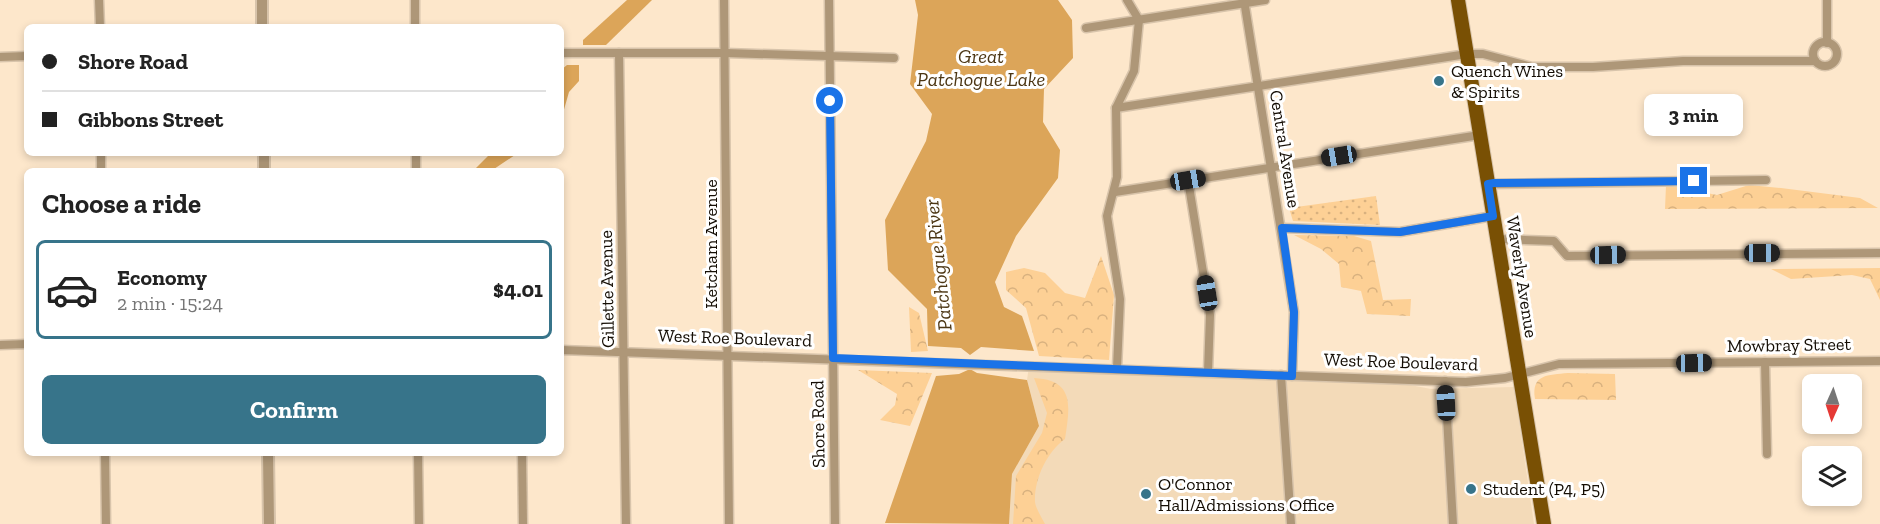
<!DOCTYPE html>
<meta charset="utf-8">
<style>
:root{--surface:#fff;--page:#f6f6f6;--text:#222;--muted:#767676;--line:#e0e0e0;--accent:#37748a}
body{margin:0;font-family:"Zilla Slab",serif;background:var(--page);color:var(--text);height:100vh;display:flex;flex-direction:column;font-size:22px;white-space:nowrap}
*{box-sizing:border-box;margin:0}
p{font-size:20px;color:var(--muted)}
.icon{flex:none;width:33px;height:33px;fill:none;stroke:currentColor;stroke-width:2;stroke-linecap:round;stroke-linejoin:round}
.map{position:relative;flex:1;overflow:hidden}
.drawer{position:absolute;left:24px;top:168px;width:540px;height:288px;display:flex;flex-direction:column;background:var(--surface);border-radius:9px;box-shadow:0 3px 9px #0003}
.drawer>*{flex:none}
.banner{position:absolute;left:24px;top:24px;width:540px;height:132px;border-radius:9px;box-shadow:0 3px 9px #0003;display:grid;align-content:center;height:132px;padding:0 18px;background:var(--surface)}
.needle{width:39px;rotate:183deg}
.tools{position:absolute;left:1802px;top:374px;display:grid;gap:12px}
.tools a{display:grid;place-items:center;width:60px;height:60px;border-radius:9px;background:var(--surface);box-shadow:0 3px 9px #0003;font-size:30px}
.end{position:absolute;width:27px;height:27px;margin:-14px;border:8px solid #1a73e8;background:#fff;box-shadow:0 0 0 3px #fff}
.from{border-radius:50%}
.bubble{position:absolute;height:42px;border-radius:9px;background:var(--surface);box-shadow:0 3px 9px #0003;font-size:20px;font-weight:700;line-height:42px;text-align:center}
.car{position:absolute;width:18px;height:36px;margin:-18px -9px;border-radius:8px;box-shadow:0 0 4px 2px #0007;background:linear-gradient(#222 24%,#8ab4d8 0 40%,#222 0 76%,#8ab4d8 0 86%,#222 0)}
.banner b{display:flex;align-items:center;gap:21px;height:57px;font-size:22px}
.banner b+b{border-top:2px solid var(--line)}
.banner i{width:15px;height:15px;background:var(--text)}
ul{padding:0;list-style:none}
li{display:flex;align-items:center;gap:18px;height:99px;margin:0 12px 9px;padding:0 6px;border:3px solid transparent;border-radius:9px}
li div{flex:1}
li b{display:block;font-size:22px}
li em{font-style:normal;font-weight:700}
li.selected{border-color:var(--accent)}
li>.icon{width:54px;height:54px;stroke-width:1.5}
h2{padding:0 18px;font-size:27px;line-height:72px}
.primary-button{display:flex;gap:12px;margin-top:auto;padding:12px 18px}
.primary-button a{flex:1;height:69px;border-radius:9px;background:var(--accent);color:#fff;font-size:24px;font-weight:700;line-height:69px;text-align:center}
.map>svg:first-child{display:block}
</style>
<div class="map">
<svg width="1880" height="524" viewBox="0 0 1880 524">
<defs>
<pattern id="grass-dots" width="8" height="8" patternUnits="userSpaceOnUse" patternTransform="scale(1.5)"><rect width="8" height="8" fill="#fdd095"/><path d="M2 2h.1M6 6h.1" fill="none" stroke="#d8b17f" stroke-width="1.8" stroke-linecap="round"/></pattern>
<pattern id="forest-crowns" width="20" height="18" patternUnits="userSpaceOnUse" patternTransform="scale(1.5)"><rect width="20" height="18" fill="#fdd095"/><path d="M2 6a3 3 0 1 1 6 0M12 15a3 3 0 1 1 6 0" fill="none" stroke="#d8b17f"/></pattern>
</defs>
<rect width="100%" height="100%" fill="#fde7cb"/>
<path fill="#f3dab8" d="M 1029,366 L 1368,377 L 1431,389 L 1514,387 L 1534,524 L 1009,524 L 1012,474 L 1039,426 L 1027,380 Z"/>
<path fill="url(#grass-dots)" d="M 1376,196 L 1380,225 L 1293,221 L 1289,208 Z"/>
<g fill="url(#forest-crowns)">
<path d="M 1666,185 L 1717,195 L 1749,185 L 1781,188 L 1860,198 L 1878,208 L 1665,209 Z"/>
<path d="M 1294,235 L 1354,236 L 1371,241 L 1383,300 L 1411,299 L 1410,316 L 1367,314 L 1361,291 L 1341,287 L 1339,264 L 1321,249 Z"/>
<path d="M 1101,256 L 1114,295 L 1109,360 L 1039,356 L 1026,308 L 1006,290 L 1006,272 L 1024,268 L 1045,273 L 1065,293 L 1085,298 Z"/>
<path d="M 1880,268 L 1880,300 L 1870,279 L 1852,275 L 1791,279 L 1771,269 Z"/>
<path d="M 909,307 L 919,313 L 928,351 L 911,352 Z"/>
<path d="M 858,370 L 932,373 L 910,426 L 880,420 L 895,405 L 897,394 Z"/>
<path d="M 1568,373 L 1615,374 L 1616,400 L 1535,399 C 1531,374 1548,375 1568,373 Z"/>
<path d="M 1034,378 C 1075,380 1070,406 1065,439 C 1047,452 1034,479 1035,502 C 1036,509 1042,518 1045,524 L 1013,524 L 1016,476 L 1042,433 L 1047,413 Z"/>
</g>
<g fill="#dca559">
<path d="M 627,0 L 652,0 L 606,45 L 583,45 L 583,40 Z"/>
<path d="M 915,0 L 1058,0 L 1072,20 L 1073,58 L 1044,89 L 1043,122 L 1060,150 L 1058,178 L 1016,236 L 995,282 L 1004,307 L 1022,316 L 1034,351 L 981,347 L 970,355 L 961,348 L 928,346 L 927,309 L 888,270 L 885,220 L 926,141 L 932,114 L 910,84 L 918,15 Z"/>
<path d="M 567,65 L 579,65 L 579,81 L 569,92 L 561,120 L 561,70 Z"/>
<path d="M 491,153 L 530,153 L 515,155 L 491,171 L 473,171 Z"/>
<path d="M 970,369 L 977,373 L 1027,380 L 1039,426 L 1012,474 L 1009,524 L 885,523 L 936,376 L 959,374 Z"/>
</g>
<g fill="none" stroke-linecap="round" stroke-linejoin="round">
<g stroke="#d8c4ab" stroke-width="11">
<g id="minor">
<path d="M 99,0 L 100,27"/>
<path d="M 415,0 L 415,27"/>
<path d="M 724,0 L 729,524"/>
<path d="M 829,0 L 835,524"/>
<path d="M 1244,0 L 1294,312 L 1292,376"/>
<path d="M 1086,28 L 1265,0"/>
<circle cx="1825" cy="54" r="12"/>
<path d="M 1827,43 L 1827,0"/>
<path d="M 561,53 L 726,53 L 894,58"/>
<path d="M 619,53 L 626,524"/>
<path d="M 0,57 L 27,56"/>
<path d="M 1116,108 L 1467,54 L 1483,54 L 1532,67 L 1593,67 L 1683,61 L 1815,61"/>
<path d="M 101,153 L 101,171"/>
<path d="M 416,153 L 416,171"/>
<path d="M 1188,180 L 1210,315 L 1208,372"/>
<path d="M 1488,184 L 1766,180"/>
<path d="M 1115,192 L 1480,135"/>
<path d="M 1282,228 L 1400,232 L 1493,216"/>
<path d="M 1497,239 L 1554,241 L 1567,256 L 1880,253"/>
<path d="M 0,345 L 27,344"/>
<path d="M 561,350 L 1466,382 L 1505,378 L 1559,364 L 1880,361"/>
<path d="M 1765,362 L 1767,454"/>
<path d="M 1117,368 L 1120,299 L 1107,216 L 1117,177 L 1116,108 L 1134,71 L 1139,20 L 1127,0"/>
<path d="M 1281,375 L 1291,524"/>
<path d="M 1445,381 L 1453,524"/>
<path d="M 105,453 L 106,524"/>
<path d="M 418,453 L 419,524"/>
<path d="M 522,453 L 523,524"/>
</g>
</g>
<g stroke="#d8c4ab" stroke-width="14">
<g id="tertiary">
<path d="M 262,0 L 262,27"/>
<path d="M 264,153 L 264,171"/>
<path d="M 268,453 L 269,524"/>
</g>
</g>
<g stroke="#d8c4ab" stroke-width="16">
<path id="primary" d="M 1458,0 L 1544,524"/>
</g>
<use href="#minor" stroke="#ae9778" stroke-width="8"/>
<use href="#tertiary" stroke="#ae9778" stroke-width="10"/>
<use href="#primary" stroke="#795004" stroke-width="14"/>
</g>
<g fill="none" stroke-linecap="round" stroke-linejoin="round">
<path stroke="#1a73e8" stroke-width="8" d="M 830,101 L 833,358 L 1292,376 L 1294,312 L 1282,228 L 1400,232 L 1493,216 L 1488,184 L 1494,183 L 1694,181"/>
</g>
<g fill="#37748a" stroke="#fff" stroke-width="2">
<circle cx="1439" cy="81" r="6"/>
<circle cx="1471" cy="489" r="6"/>
<circle cx="1146" cy="494" r="6"/>
</g>
<g text-anchor="middle" stroke-width="6" stroke-linejoin="round" paint-order="stroke">
<g font-size="18" fill="#140d04" stroke="#fff" text-anchor="start">
<text x="1451" y="77">Quench Wines<tspan x="1451" dy="21">&amp; Spirits</tspan></text>
<text x="1158" y="490">O'Connor<tspan x="1158" dy="21">Hall/Admissions Office</tspan></text>
<text x="1483" y="495">Student (P4, P5)</text>
</g>
<g font-size="18" fill="#140d04" stroke="#fff">
<text transform="translate(1285 149) rotate(81)" y="6">Central Avenue</text>
<text transform="translate(711 244) rotate(-90)" y="6">Ketcham Avenue</text>
<text transform="translate(1522 277) rotate(81)" y="6">Waverly Avenue</text>
<text transform="translate(607 289) rotate(-91)" y="6">Gillette Avenue</text>
<text transform="translate(735 338) rotate(2)" y="6">West Roe Boulevard</text>
<text transform="translate(1789 345) rotate(-1)" y="6">Mowbray Street</text>
<text transform="translate(1401 362) rotate(2)" y="6">West Roe Boulevard</text>
<text transform="translate(818 424) rotate(-91)" y="6">Shore Road</text>
</g>
<g font-size="20" font-style="italic" fill="#4c3614" stroke="#fff">
<text x="981" y="63">Great<tspan x="981" dy="23">Patchogue Lake</tspan></text>
<text transform="translate(938 265) rotate(-96)" y="7">Patchogue River</text>
</g>
</g>
</svg>
<div class="tools">
<a><svg class="needle" viewBox="-14 -14 28 28"><path d="M0-13l5 13h-10z" fill="#e53935"/><path d="M0 13l5-13h-10z" fill="#767676"/></svg></a>
<a><svg class="icon" aria-label="layers" viewBox="0 0 24 24"><path d="M12 4l9 5-9 5-9-5zM3 14l9 5 9-5"/></svg></a>
</div>
<i class="end from" style="left:830px;top:101px"></i>
<i class="end" style="left:1694px;top:181px"></i>
<div class="bubble" style="left:1644px;top:94px;width:99px">3 min</div>
<i class="car" style="left:1339px;top:156px;rotate:261deg"></i>
<i class="car" style="left:1188px;top:180px;rotate:81deg"></i>
<i class="car" style="left:1762px;top:253px;rotate:90deg"></i>
<i class="car" style="left:1608px;top:255px;rotate:89deg"></i>
<i class="car" style="left:1207px;top:293px;rotate:351deg"></i>
<i class="car" style="left:1694px;top:363px;rotate:89deg"></i>
<i class="car" style="left:1446px;top:403px;rotate:357deg"></i>
<div class="banner">
<b><i class="from"></i>Shore Road</b>
<b><i></i>Gibbons Street</b>
</div>
<section class="drawer">
<h2>Choose a ride</h2>
<ul>
<li class="selected"><svg class="icon" aria-label="car" viewBox="0 0 24 24"><path d="M5 17H2v-5l4-1 3-4h7l3 4 3 1v5h-3M9 17h6M6 11h13"/><circle cx="7" cy="17" r="2"/><circle cx="17" cy="17" r="2"/></svg><div><b>Economy</b><p>2 min · 15:24</p></div><em>$4.01</em></li>
</ul>
<div class="primary-button"><a>Confirm</a></div>
</section>
</div>
